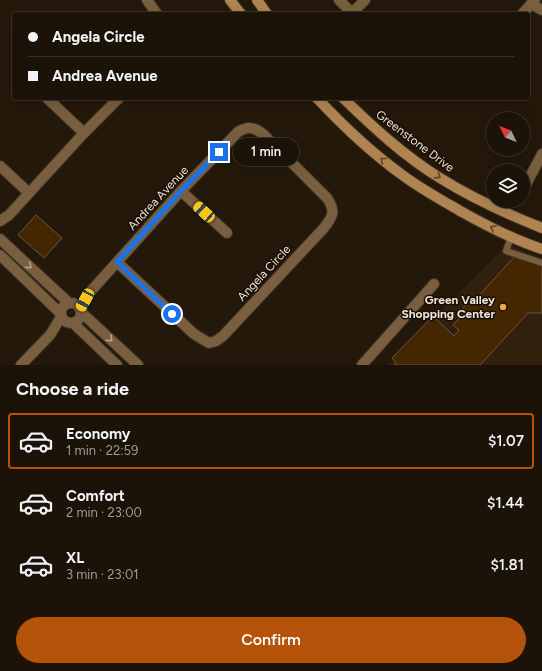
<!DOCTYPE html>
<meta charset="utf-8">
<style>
:root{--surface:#1b1208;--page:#282016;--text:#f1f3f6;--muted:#a09e9c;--line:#393229;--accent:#b45309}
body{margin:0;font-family:Figtree,sans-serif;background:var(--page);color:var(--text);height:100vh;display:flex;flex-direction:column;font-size:15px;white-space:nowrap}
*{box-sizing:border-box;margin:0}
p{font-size:13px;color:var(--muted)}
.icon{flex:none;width:22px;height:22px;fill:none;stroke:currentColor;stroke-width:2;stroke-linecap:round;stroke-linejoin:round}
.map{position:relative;height:365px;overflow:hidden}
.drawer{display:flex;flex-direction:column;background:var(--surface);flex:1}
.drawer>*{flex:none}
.top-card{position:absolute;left:12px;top:12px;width:518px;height:88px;border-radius:4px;box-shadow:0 4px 16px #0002,0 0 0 1px var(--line);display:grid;align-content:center;height:88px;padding:0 16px;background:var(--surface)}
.needle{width:26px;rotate:313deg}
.buttons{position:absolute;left:486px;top:112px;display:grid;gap:8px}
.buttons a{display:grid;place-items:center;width:44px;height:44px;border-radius:50%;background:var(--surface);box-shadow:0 4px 16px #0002,0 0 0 1px var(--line);font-size:20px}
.end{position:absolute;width:18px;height:18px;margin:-9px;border:5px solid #1a73e8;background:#fff;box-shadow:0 0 0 2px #fff}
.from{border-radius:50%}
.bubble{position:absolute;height:28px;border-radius:14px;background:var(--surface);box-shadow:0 4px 16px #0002,0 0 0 1px var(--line);font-size:13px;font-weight:600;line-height:28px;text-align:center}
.car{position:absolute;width:12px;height:24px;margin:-12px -6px;border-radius:5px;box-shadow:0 0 3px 1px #0007;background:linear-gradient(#f5c518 24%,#345 0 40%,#f5c518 0 76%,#345 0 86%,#f5c518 0)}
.top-card b{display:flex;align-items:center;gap:14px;height:38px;font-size:15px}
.top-card b+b{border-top:1px solid var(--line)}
.top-card i{width:10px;height:10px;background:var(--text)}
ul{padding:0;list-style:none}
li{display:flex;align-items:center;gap:12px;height:56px;margin:0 8px 6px;padding:0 8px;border:2px solid transparent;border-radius:4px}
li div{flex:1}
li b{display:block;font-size:15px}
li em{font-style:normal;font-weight:600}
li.selected{border-color:var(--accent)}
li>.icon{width:36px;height:36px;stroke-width:1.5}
h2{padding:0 16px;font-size:18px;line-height:48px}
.primary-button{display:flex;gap:8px;margin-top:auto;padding:8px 16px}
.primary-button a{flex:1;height:46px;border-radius:24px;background:var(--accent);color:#fff;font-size:16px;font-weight:600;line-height:46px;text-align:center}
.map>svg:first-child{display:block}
</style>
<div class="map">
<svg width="542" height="365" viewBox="0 0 542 365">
<rect width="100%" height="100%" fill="#24180a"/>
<path fill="#30200c" d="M 507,244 L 542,259 L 542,365 L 388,365 Z"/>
<g fill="#442700" stroke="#655647">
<path d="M 36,215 L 62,238 L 44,258 L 18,235 Z"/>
<path d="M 515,256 L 542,266 L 542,313 L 528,313 L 480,365 L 394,365 L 396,363 L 392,358 L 433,316 L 454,336 L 459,330 L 453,325 L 459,319 L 456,315 L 472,299 L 474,301 Z"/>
</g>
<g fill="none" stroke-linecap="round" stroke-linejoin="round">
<g stroke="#403527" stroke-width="8">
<path id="lane" d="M 511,237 L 506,251 L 542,263"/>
</g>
<g stroke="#403527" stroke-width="12">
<g id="street">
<path d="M 147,0 L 157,14"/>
<path d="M 339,0 L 353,14"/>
<path d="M 531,4 L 542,10"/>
<path d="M 352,13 L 365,0"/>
<path d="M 522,14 L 535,0"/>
<path d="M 47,98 L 84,133"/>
<path d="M 0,166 L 29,193"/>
<path d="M 523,190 L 542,154"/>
<path d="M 181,191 L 227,233"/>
<path d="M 0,221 L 9,215 L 84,133 L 119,98"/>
<path d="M 0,239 L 69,303"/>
<path d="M 0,255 L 60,313"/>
<circle cx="71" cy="313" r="10"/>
<path d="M 80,309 L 90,292 L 181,191 L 238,132 C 248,126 254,127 263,134 L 327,198 C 336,211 333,217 323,229 L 223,336 L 216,341 L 209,343 L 194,334 L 117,262"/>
<path d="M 82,313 L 138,365"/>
<path d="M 73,323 L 117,365"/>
<path d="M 21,365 L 50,335 L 61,317"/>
<path d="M 362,365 L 434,284"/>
</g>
</g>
<g stroke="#403527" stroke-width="12">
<g id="secondary">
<path d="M 230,0 L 241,14"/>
<path d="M 257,0 L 267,14"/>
<path d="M 317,98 C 344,127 373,154 405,177 C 423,190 443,201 462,212 C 487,226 514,240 542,249"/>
<path d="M 343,98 C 373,127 404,156 440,178 C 472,198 507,214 542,228"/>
</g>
</g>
<use href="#lane" stroke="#795e3f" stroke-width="6"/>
<use href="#street" stroke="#795e3f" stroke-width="10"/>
<use href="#secondary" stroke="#b08451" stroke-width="10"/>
</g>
<defs><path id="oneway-chevron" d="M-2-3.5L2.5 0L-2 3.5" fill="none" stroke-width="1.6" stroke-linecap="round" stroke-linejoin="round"/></defs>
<g stroke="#5e4426">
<use href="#oneway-chevron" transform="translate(383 160) rotate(-142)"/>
<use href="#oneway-chevron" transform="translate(438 176) rotate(33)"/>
<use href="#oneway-chevron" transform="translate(493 228) rotate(-154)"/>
</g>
<g stroke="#b9a895">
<use href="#oneway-chevron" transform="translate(29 266) rotate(43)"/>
<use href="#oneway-chevron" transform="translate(110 339) rotate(43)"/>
</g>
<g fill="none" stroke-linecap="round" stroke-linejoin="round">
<path stroke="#1a73e8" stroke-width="5" d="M 172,314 L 117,262 L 181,191 L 219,152"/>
</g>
<circle fill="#f2a541" stroke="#1b0f03" stroke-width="1.5" cx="503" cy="307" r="4"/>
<g text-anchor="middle" stroke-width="3" stroke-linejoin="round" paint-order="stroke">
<g font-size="12" fill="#ede4db" stroke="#1b0f03">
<text transform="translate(415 141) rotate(37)" y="4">Greenstone Drive</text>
<text transform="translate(158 198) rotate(-47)" y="4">Andrea Avenue</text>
<text transform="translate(264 273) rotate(-47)" y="4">Angela Circle</text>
</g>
<g font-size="12" font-weight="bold" fill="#ede4db" stroke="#1b0f03" text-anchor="end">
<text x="495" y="304">Green Valley<tspan x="495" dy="14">Shopping Center</tspan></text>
</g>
</g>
</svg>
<div class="buttons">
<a><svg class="needle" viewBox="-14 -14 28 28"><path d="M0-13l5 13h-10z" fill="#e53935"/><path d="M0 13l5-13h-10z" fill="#a09e9c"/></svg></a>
<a><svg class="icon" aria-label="layers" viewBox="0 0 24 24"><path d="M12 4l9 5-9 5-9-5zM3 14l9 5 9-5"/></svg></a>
</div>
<i class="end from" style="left:172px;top:314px"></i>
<i class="end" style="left:219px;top:152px"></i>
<div class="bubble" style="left:233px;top:138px;width:66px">1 min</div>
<i class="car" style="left:204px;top:212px;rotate:312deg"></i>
<i class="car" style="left:85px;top:300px;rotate:209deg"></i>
<div class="top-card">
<b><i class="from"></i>Angela Circle</b>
<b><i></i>Andrea Avenue</b>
</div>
</div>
<section class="drawer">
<h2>Choose a ride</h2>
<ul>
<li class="selected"><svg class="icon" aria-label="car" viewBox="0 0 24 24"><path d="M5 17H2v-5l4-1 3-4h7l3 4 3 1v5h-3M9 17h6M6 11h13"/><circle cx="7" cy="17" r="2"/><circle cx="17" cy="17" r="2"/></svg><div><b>Economy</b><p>1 min · 22:59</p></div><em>$1.07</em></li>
<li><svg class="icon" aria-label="car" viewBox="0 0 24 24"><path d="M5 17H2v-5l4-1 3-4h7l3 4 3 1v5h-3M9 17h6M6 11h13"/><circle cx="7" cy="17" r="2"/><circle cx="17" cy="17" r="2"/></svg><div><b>Comfort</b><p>2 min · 23:00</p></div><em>$1.44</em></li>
<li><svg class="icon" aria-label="car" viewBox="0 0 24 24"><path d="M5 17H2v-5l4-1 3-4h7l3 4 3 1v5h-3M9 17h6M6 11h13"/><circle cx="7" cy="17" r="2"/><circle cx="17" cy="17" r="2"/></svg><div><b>XL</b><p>3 min · 23:01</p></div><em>$1.81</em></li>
</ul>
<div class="primary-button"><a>Confirm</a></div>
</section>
